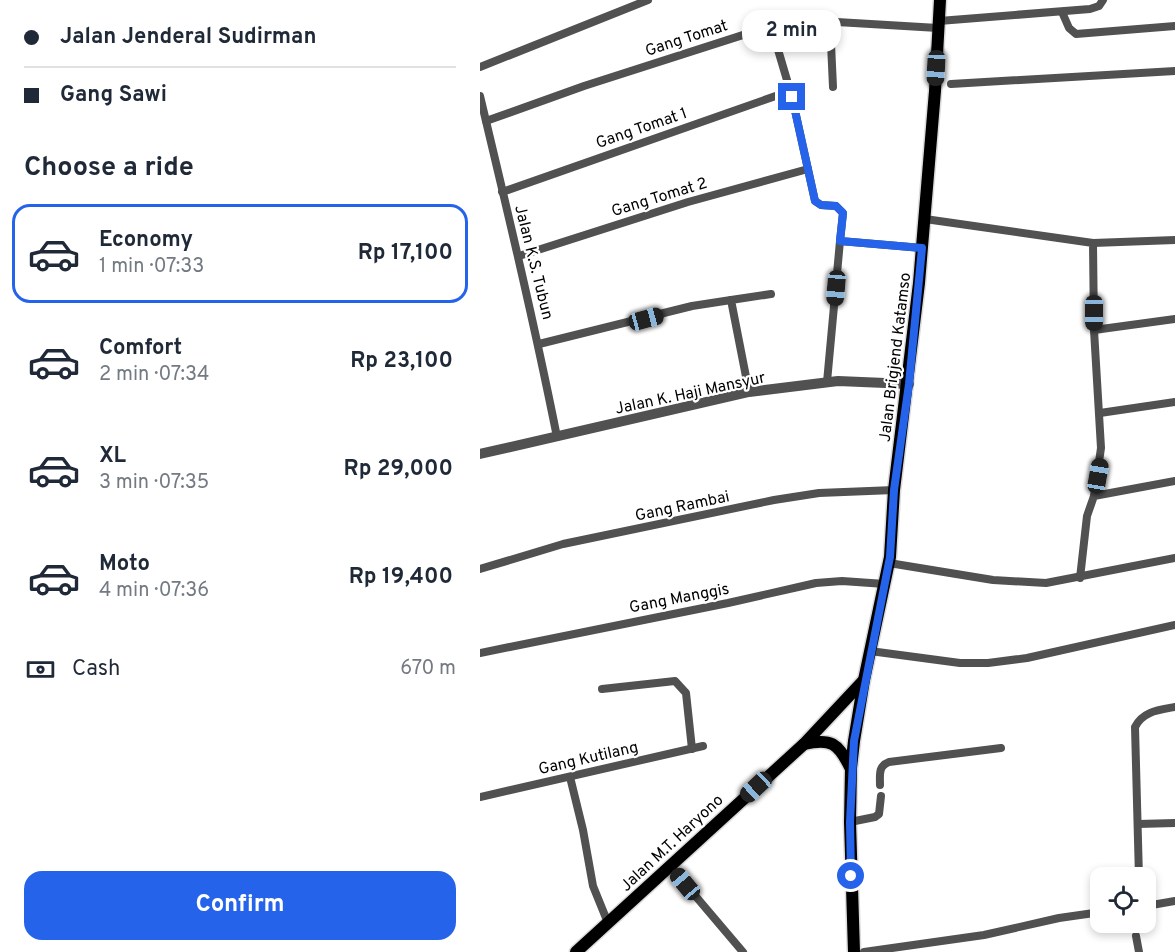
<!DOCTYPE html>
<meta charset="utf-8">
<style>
:root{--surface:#fff;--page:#f6f6f7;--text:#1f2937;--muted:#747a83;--line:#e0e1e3;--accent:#2563eb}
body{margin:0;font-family:Overpass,sans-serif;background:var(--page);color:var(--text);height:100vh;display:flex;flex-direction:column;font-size:22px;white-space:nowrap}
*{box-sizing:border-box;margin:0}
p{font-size:20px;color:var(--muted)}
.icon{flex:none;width:33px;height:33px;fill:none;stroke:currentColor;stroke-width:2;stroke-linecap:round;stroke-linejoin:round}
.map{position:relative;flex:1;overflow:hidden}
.side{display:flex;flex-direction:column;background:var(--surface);width:480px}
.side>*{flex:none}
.banner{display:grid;align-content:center;height:132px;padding:0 24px;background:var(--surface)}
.controls{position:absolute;left:610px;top:867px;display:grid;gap:12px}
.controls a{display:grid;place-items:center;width:66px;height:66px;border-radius:12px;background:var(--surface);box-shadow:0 3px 9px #0003;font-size:30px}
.end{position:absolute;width:27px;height:27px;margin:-14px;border:8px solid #2563eb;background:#fff;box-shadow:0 0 0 3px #fff}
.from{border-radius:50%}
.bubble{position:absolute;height:42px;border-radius:18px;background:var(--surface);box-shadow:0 3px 9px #0003;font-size:20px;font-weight:700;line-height:42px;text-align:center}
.car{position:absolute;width:18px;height:36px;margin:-18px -9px;border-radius:8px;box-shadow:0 0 4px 2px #0007;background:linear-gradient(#222 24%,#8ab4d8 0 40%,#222 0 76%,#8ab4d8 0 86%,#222 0)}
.banner b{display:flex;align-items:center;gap:21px;height:57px;font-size:22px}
.banner b+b{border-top:2px solid var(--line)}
.banner i{width:15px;height:15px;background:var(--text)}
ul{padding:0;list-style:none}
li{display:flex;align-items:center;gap:18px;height:99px;margin:0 12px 9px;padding:0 12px;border:3px solid transparent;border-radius:18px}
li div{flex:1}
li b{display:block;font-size:22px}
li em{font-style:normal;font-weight:700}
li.selected{border-color:var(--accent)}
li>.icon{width:54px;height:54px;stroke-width:1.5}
h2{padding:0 24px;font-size:27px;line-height:72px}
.pay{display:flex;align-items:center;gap:15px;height:66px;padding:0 24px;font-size:22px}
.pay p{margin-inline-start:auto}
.button{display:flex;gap:12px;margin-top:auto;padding:12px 24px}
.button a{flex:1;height:69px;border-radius:18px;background:var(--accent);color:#fff;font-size:24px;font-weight:700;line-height:69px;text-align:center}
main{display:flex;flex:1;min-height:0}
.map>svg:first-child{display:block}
</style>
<main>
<section class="side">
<div class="banner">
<b><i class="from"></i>Jalan Jenderal Sudirman</b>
<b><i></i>Gang Sawi</b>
</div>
<h2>Choose a ride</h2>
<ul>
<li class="selected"><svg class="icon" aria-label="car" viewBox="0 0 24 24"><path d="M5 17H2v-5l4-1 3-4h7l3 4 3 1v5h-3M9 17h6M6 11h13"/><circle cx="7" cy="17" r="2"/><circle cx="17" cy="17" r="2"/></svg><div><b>Economy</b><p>1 min · 07:33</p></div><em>Rp 17,100</em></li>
<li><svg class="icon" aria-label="car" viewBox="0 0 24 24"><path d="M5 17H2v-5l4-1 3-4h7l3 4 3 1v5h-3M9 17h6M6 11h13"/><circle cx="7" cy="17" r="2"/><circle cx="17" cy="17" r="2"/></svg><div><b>Comfort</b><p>2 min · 07:34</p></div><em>Rp 23,100</em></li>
<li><svg class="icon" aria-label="car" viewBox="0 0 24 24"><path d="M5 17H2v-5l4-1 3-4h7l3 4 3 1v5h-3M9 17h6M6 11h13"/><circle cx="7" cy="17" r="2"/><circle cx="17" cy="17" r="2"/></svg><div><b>XL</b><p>3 min · 07:35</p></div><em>Rp 29,000</em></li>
<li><svg class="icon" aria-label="car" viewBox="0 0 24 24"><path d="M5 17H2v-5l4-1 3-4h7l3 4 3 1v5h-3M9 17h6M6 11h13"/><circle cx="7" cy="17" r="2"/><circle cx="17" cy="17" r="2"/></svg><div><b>Moto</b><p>4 min · 07:36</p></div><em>Rp 19,400</em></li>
</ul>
<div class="pay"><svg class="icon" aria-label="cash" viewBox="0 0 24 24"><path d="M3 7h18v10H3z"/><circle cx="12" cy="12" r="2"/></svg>Cash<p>670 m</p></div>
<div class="button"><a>Confirm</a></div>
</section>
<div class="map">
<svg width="695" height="952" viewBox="0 0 695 952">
<rect width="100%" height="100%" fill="#fff"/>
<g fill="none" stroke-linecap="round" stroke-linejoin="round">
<g stroke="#dbdbdb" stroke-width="15">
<g id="primary">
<path d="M 324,744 C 351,738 358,743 370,767"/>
<path d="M 96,952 L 324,744 L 384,680"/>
<path d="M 374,952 L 370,822 L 371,768 L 374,741 L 384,680 L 410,557 L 414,490 L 439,283 L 455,91 L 460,0"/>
</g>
</g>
<g stroke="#515151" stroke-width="8">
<path d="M 582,12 L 589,28 L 596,34 L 695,26"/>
<path d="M 459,21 L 610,9 L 619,6 L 623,0"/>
<path d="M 350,22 L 353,87"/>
<path d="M 291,26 L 312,97 L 335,201 L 341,205 L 356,206 L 363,213 L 360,241 L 442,248"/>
<path d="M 0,67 L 168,0"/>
<path d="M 471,84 L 695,71"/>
<path d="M 0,96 C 27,209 54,322 77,437"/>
<path d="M 6,121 L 104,86 L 291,26 L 340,21 L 458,28"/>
<path d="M 22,192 L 310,91"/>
<path d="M 445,219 L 613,243 L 614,330 L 621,448 L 614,496"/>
<path d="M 613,243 L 695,240"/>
<path d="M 39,256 L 208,202 L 328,169"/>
<path d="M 614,330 L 695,319"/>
<path d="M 59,344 L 212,306 L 251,300"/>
<path d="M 347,382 L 360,241"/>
<path d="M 269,392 L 251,300 L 291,294"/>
<path d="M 620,413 L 695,402"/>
<path d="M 409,563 L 513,580 L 566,583 L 695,558"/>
<path d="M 0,569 L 83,544 L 294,500 L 339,493 L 414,490"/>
<path d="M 600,578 L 607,516 L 614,496 L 695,481"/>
<path d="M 390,651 L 480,663 L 508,663 L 547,658 L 695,625"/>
<path d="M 0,653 L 248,603 L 336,583 L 362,581 L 405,584"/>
<path d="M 122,689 L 195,681 L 206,693 L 212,749"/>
<path d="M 90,777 L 103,830 L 113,886 L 128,923"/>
<path d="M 400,785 C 400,775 398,766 409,762 L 521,748"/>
<path d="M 0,797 L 223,746"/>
<path d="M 370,822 L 395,817 L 399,814 L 401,796"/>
<path d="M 658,824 L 695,823"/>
<path d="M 190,866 L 263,952"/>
<path d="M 659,878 L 655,727 C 663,711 679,710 695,707"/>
<path d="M 666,906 L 695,901"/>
<path d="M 656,936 L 659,952"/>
<path d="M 384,952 L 504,935 L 579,918 L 621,912"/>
</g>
<path stroke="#515151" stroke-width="10" d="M 0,454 L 269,392 L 358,381 L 429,384"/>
<use href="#primary" stroke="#000" stroke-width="12"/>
</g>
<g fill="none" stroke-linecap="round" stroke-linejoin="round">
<path stroke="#2563eb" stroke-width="8" d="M 312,97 L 335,201 L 341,205 L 356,206 L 363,213 L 360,241 L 442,248 L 429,384 L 414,490 L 410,557 L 374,741 L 370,822 L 371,876"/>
</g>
<g text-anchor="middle" stroke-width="4.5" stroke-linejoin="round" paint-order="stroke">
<g font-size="16" fill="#000" stroke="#fff">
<text transform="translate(206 37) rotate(-18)" y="6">Gang Tomat</text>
<text transform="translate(161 127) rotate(-19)" y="6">Gang Tomat 1</text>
<text transform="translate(179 196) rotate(-17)" y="6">Gang Tomat 2</text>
<text transform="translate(55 262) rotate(76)" y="6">Jalan K.S. Tubun</text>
<text transform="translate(414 357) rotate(-83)" y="6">Jalan Brigjend Katamso</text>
<text transform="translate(210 392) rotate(-12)" y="6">Jalan K. Haji Mansyur</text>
<text transform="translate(202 505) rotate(-12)" y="6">Gang Rambai</text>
<text transform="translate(199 597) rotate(-11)" y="6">Gang Manggis</text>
<text transform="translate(108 757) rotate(-13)" y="6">Gang Kutilang</text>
<text transform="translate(191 842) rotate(-43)" y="6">Jalan M.T. Haryono</text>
</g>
</g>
</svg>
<div class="controls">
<a><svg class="icon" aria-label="locate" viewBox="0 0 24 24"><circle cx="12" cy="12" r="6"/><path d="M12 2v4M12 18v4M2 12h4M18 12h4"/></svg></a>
</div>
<i class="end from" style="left:371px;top:876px"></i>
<i class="end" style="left:312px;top:97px"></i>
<div class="bubble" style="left:262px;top:10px;width:99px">2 min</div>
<i class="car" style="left:456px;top:68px;rotate:183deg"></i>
<i class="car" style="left:356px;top:288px;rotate:185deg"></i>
<i class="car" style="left:614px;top:313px;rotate:180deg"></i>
<i class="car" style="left:166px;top:319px;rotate:75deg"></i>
<i class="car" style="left:618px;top:476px;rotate:10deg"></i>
<i class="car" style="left:276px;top:787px;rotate:227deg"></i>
<i class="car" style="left:205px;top:884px;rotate:320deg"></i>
</div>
</main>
